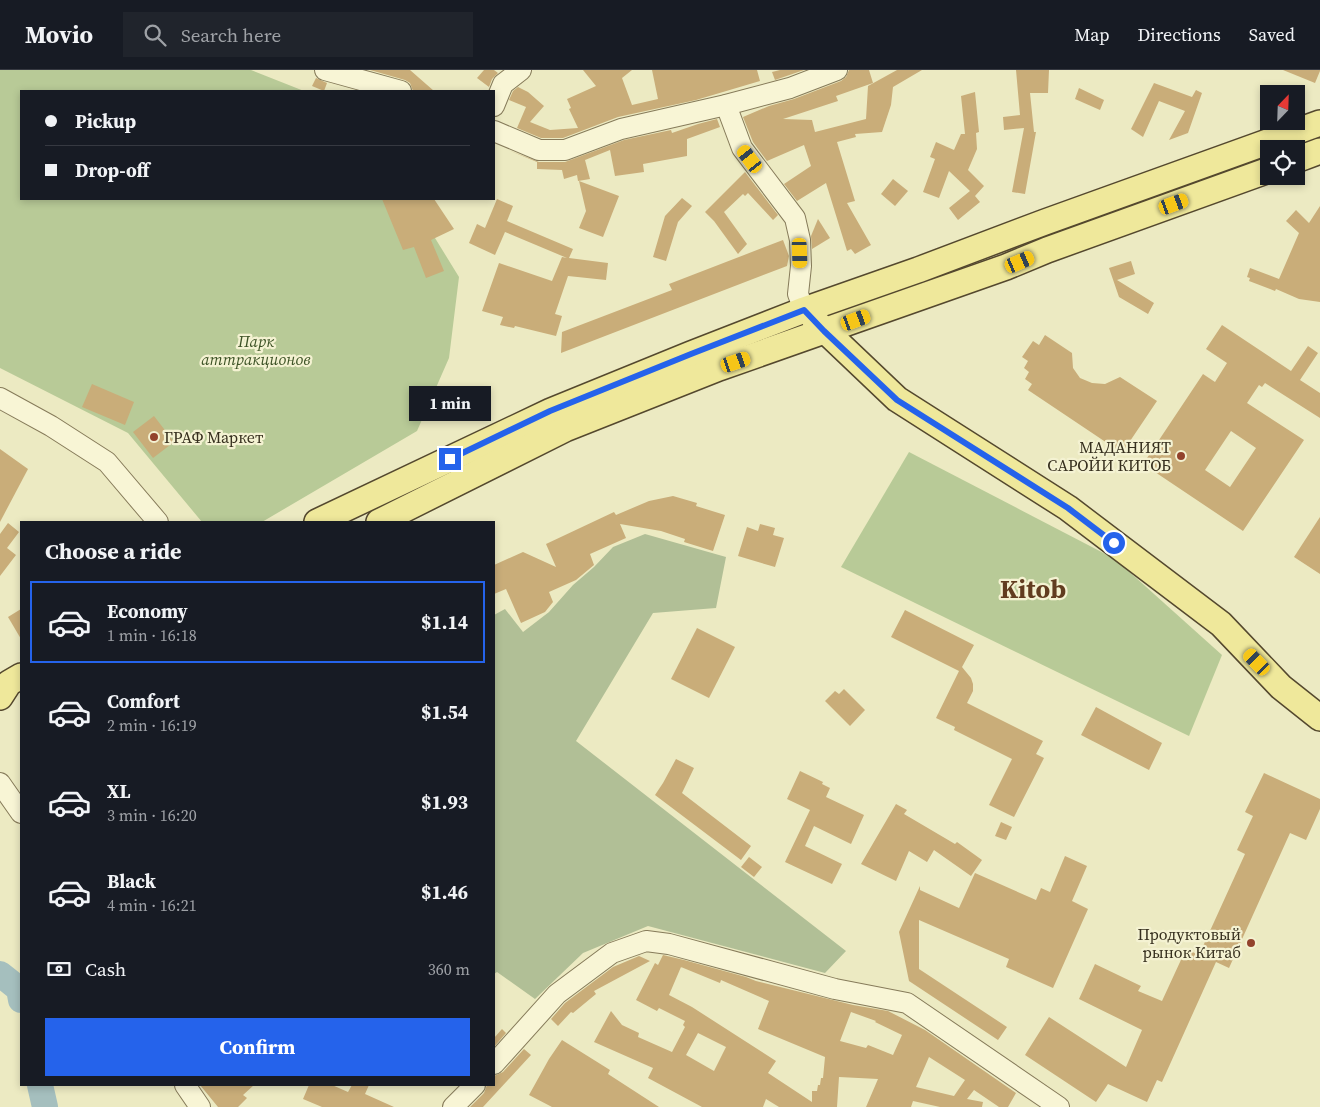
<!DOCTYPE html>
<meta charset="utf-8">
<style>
:root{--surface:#171b24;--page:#20242c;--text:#f1f3f6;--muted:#9ea1a6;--line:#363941;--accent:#2563eb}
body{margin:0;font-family:"Source Serif 4",serif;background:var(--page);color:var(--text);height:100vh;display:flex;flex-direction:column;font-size:19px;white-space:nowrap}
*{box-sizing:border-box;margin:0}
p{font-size:16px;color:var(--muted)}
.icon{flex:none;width:28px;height:28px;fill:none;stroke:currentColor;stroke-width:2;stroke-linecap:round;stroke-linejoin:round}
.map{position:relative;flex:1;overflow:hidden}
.details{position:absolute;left:20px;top:451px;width:475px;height:565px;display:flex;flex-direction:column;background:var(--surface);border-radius:0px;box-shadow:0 2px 8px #0003}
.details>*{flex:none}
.top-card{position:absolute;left:20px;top:20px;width:475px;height:110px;border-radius:0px;box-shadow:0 2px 8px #0003;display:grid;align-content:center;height:110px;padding:0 25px;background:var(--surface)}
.needle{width:32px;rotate:23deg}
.fabs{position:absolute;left:1260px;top:15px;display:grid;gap:10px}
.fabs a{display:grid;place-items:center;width:45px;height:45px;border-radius:0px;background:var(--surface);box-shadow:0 2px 8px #0003;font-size:25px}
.end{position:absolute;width:22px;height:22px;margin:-11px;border:6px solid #2563eb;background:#fff;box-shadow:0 0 0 2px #fff}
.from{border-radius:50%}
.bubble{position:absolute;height:35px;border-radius:0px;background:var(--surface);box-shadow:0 2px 8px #0003;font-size:16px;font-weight:700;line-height:35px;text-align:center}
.car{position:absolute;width:15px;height:30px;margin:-15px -8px;border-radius:6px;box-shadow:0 0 4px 1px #0007;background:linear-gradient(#f5c518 24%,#345 0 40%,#f5c518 0 76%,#345 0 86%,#f5c518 0)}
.top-card b{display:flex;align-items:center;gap:18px;height:48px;font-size:19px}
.top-card b+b{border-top:1px solid var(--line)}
.top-card i{width:12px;height:12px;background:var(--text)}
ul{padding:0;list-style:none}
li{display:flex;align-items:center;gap:15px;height:82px;margin:0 10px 8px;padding:0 15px;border:2px solid transparent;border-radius:0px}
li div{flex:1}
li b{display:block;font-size:19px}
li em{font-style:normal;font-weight:700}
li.on{border-color:var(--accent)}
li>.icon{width:45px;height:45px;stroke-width:1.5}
h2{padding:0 25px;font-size:22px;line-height:60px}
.pay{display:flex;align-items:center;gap:12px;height:55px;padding:0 25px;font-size:19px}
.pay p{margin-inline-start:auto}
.action{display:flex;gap:10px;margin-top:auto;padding:10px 25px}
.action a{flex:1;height:58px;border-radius:0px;background:var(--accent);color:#fff;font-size:20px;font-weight:700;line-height:58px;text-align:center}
header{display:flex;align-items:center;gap:30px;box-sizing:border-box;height:70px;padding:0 25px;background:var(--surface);border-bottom:1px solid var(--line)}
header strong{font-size:24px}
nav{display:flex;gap:28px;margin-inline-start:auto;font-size:18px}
.search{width:350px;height:45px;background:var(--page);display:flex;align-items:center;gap:12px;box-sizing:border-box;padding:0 18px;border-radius:0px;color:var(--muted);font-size:19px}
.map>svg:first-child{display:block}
</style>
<header>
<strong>Movio</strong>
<div class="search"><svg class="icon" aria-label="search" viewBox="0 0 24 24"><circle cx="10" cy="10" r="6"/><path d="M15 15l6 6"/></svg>Search here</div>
<nav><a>Map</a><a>Directions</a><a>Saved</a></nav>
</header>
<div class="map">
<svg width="1320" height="1037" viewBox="0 0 1320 1037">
<rect width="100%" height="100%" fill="#eceac2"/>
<g fill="#b8ca97">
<path d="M 0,0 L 251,0 L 304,21 L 21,21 L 21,129 L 411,129 L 459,207 L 449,288 L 417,361 L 262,452 L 202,452 L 128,363 L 0,298 Z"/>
<path d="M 909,382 L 1115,489 L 1222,585 L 1189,666 L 841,497 Z"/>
</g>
<path fill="#b1bf96" d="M 645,464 L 726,487 L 716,538 L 653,543 L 576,671 L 846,881 L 825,903 L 648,856 L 583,883 L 535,929 L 497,902 L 494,904 L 494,545 L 505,539 L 523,562 L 549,542 L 573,515 L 594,497 L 613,477 Z"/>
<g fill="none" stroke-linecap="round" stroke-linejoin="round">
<g stroke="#a5bfbe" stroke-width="26">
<path d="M 0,904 L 19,919 L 21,930"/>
<path d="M 40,1015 L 45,1037"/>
</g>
</g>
<g fill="#c9ad79" fill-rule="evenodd">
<path d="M 370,0 L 410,0 L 434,21 L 413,21 L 410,13 L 405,10 Z"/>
<path d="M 484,0 L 494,0 L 498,3 L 492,9 L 489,17 L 477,8 Z"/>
<path d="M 583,0 L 632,0 L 622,8 L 632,35 L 658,29 L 652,0 L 757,0 L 760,11 L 696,30 L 618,47 L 563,68 L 541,68 L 517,58 L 526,37 L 509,30 L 513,21 L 518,17 L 528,22 L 544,36 L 530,52 L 550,60 L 578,58 L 569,39 L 571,38 L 567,29 L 596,16 Z"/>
<path d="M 780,0 L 804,0 L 775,10 L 772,2 Z"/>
<path d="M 849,0 L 869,0 L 873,13 L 836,26 L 838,31 L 783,49 L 812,50 L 815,62 L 866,49 L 868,16 L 897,0 L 922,0 L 893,17 L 891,35 L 882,62 L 855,64 L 856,67 L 837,72 L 855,131 L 847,133 L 871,175 L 855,184 L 851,179 L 847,181 L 826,113 L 797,131 L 784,114 L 811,96 L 804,75 L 767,91 L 753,72 L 743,47 L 769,36 L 794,29 L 841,11 L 846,7 Z"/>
<path d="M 1016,0 L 1049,0 L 1048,23 L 1030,23 L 1034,62 L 1036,62 L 1025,124 L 1012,122 L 1024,58 L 1004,60 L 1003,47 L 1020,45 Z"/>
<path d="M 1283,0 L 1320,0 L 1320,1 L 1315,13 Z"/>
<path d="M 316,8 L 327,13 L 324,21 L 312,16 Z"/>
<path d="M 1154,13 L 1192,27 L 1196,20 L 1202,23 L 1188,63 L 1169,70 L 1185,41 L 1159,31 L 1143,67 L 1131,59 Z"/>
<path d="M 1079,18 L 1104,30 L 1100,40 L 1075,29 Z"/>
<path d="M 975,22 L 979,62 L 976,63 L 977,79 L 968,100 L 984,116 L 975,126 L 980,132 L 958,150 L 949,138 L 970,121 L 949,101 L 939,128 L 923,122 L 935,89 L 930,87 L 936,72 L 954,80 L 961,64 L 965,64 L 961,26 Z"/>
<path d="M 717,49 L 720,57 L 687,69 L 687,86 L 643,94 L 644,102 L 615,106 L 610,80 L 585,90 L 590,109 L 578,111 L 577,105 L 564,109 L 562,100 L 537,99 L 537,92 L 508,80 L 539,92 L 565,92 L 624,70 L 671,60 L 672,63 L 698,54 Z"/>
<path d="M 745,102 L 778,145 L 773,150 L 748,123 L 745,126 L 743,124 L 724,142 L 747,174 L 738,184 L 714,151 L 705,142 Z"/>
<path d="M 893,109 L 908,121 L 895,136 L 881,124 Z"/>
<path d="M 579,111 L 619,126 L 603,167 L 579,158 L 586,141 Z"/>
<path d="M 682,128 L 692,136 L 678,152 L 666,191 L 653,187 L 665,146 Z"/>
<path d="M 382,129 L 434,129 L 454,159 L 431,170 L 444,201 L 426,208 L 414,177 L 403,180 Z"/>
<path d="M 497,129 L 513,136 L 507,151 L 573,179 L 569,188 L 608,193 L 606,210 L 568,206 L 555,244 L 562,246 L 556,266 L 515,256 L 514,258 L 500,255 L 503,247 L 482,241 L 499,193 L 552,211 L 562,187 L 567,188 L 505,162 L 495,185 L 469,173 L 477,154 L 485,158 Z"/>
<path d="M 1320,136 L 1320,232 L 1299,229 L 1276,219 L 1275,221 L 1249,211 L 1250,208 L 1247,207 L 1250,198 L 1279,209 L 1299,163 L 1286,151 L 1296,140 L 1309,153 Z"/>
<path d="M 818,149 L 830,168 L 812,179 L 811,166 Z"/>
<path d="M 783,170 L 789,186 L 787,196 L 561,283 L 562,262 L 672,220 L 669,214 Z"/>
<path d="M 1131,191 L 1135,204 L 1117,210 L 1154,233 L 1148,244 L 1119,227 L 1109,198 Z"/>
<path d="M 1222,255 L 1291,301 L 1308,276 L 1318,283 L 1300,310 L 1320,323 L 1320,348 L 1265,313 L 1262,317 L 1259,315 L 1247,333 L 1304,370 L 1243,461 L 1143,394 L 1203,304 L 1215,312 L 1227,293 L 1206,279 ZM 1231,361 L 1256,378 L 1230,417 L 1205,400 Z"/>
<path d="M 1045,265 L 1072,283 L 1073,298 L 1080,308 L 1092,313 L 1105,314 L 1120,307 L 1157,331 L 1122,383 L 1028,320 L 1032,314 L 1025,309 L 1029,302 L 1024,298 L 1028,291 L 1022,287 L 1033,271 L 1039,275 Z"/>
<path d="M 92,314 L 134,332 L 125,355 L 82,337 Z"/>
<path d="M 154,346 L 174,372 L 153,388 L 133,362 Z"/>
<path d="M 0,379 L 28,399 L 0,452 Z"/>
<path d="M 673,426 L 697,433 L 696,436 L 725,445 L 713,481 L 684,472 L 685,469 L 661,461 L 620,454 L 626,468 L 590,484 L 594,495 L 576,510 L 549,522 L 553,532 L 545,542 L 521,553 L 506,519 L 494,524 L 494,495 L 523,482 L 556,497 L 546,474 L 614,442 L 616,445 L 649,431 Z"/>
<path d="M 1320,447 L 1320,504 L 1294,487 Z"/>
<path d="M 8,453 L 19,462 L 7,478 L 16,485 L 0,506 L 0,464 Z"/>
<path d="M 760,454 L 775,458 L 773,465 L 784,468 L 775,497 L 738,486 L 747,457 L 758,461 Z"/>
<path d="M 21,539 L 21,569 L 8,547 Z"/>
<path d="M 905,540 L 974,575 L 962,597 L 971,608 L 973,614 L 973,621 L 967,633 L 1043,671 L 1036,684 L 1044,688 L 1014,747 L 989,735 L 1012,689 L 954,660 L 955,657 L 936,648 L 959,601 L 891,567 Z"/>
<path d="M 697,558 L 735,577 L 709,628 L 671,609 Z"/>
<path d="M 844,619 L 865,640 L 850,656 L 825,631 L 835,621 L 839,624 Z"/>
<path d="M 1096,637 L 1162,673 L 1149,700 L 1081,665 Z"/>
<path d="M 676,689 L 694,698 L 682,723 L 751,776 L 741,790 L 655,725 L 663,713 Z"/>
<path d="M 800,701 L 823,712 L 822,714 L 830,718 L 826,727 L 864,745 L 851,774 L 814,756 L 805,776 L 842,794 L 832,814 L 785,792 L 810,740 L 787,729 Z"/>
<path d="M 1264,703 L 1320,729 L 1320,739 L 1306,770 L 1290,763 L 1229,898 L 1216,892 L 1162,1012 L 1157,1010 L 1147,1032 L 1108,1014 L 1096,1032 L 1025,985 L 1049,947 L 1126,997 L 1142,960 L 1079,929 L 1095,894 L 1141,916 L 1138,921 L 1162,931 L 1186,879 L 1199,885 L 1245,784 L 1237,780 L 1253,746 L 1245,742 Z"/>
<path d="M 896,734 L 907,740 L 904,744 L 955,774 L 957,772 L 982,790 L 971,806 L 934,780 L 927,792 L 909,781 L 896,811 L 861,794 Z"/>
<path d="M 1001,752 L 1012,757 L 1006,770 L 995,766 Z"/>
<path d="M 1065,786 L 1087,796 L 1072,831 L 1088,839 L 1053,918 L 1006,897 L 1009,889 L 919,850 L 919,899 L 1007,957 L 998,970 L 909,911 L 899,862 L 920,816 L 920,820 L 959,838 L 975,803 L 1036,830 L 1041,818 L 1050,822 Z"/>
<path d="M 749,787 L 762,797 L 754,807 L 741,797 Z"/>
<path d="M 663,885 L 684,890 L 669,925 L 692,937 L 776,991 L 768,1003 L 812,1032 L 812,1021 L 817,1021 L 818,1015 L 820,1015 L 821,1008 L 823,1008 L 825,987 L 758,959 L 769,931 L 721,910 L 720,913 L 681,897 L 684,890 L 746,907 L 756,911 L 853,935 L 852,938 L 853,935 L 888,941 L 925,960 L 1016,1023 L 1008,1037 L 999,1037 L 974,1020 L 967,1029 L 983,1032 L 982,1037 L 940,1037 L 913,1031 L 911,1037 L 866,1037 L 878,1009 L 839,1007 L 837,1037 L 779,1037 L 766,1029 L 763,1037 L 702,1037 L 648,1008 L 653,998 L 594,972 L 611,941 L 622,955 L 639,963 L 638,967 L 672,982 L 685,957 L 683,955 L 685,951 L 659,938 L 657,941 L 636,930 L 655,893 L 658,895 ZM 851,942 L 876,951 L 875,952 L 902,965 L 893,985 L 868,975 L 866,978 L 840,971 ZM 698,963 L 726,977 L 714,1001 L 686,985 ZM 929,987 L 965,1010 L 954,1026 L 916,1017 Z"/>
<path d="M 639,886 L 650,891 L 594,921 L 596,924 L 573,943 L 571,942 L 558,956 L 551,949 L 565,933 L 613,897 Z"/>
<path d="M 502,959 L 506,963 L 494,977 L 494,968 Z"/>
<path d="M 562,970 L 610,1000 L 608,1004 L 659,1037 L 552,1037 L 529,1025 L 549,989 Z"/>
<path d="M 524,979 L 531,985 L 483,1037 L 470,1037 L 484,1023 L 487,1015 L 494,1015 L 494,1006 L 503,1002 Z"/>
<path d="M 200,1015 L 254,1015 L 243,1025 L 247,1028 L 238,1037 L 218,1037 Z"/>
<path d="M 309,1015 L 332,1015 L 348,1022 L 352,1015 L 369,1015 L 365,1024 L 394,1037 L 322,1037 L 303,1029 Z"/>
</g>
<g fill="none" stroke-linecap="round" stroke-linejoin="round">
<g stroke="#867b5a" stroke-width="22">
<g id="minor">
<path d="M 325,0 L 401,21"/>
<path d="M 726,35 L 742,78 L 795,148 L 800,170 L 801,196 L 798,224 L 804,240"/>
<path d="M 494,36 L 503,14 L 521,0"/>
<path d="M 494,61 L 539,80 L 565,80 L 621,59 L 726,35 L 790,18 L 837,0"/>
<path d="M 0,328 L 51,356 L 107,392 L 158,452"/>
<path d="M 0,713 L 21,743"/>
<path d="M 494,994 L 557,924 L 612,883 L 646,871 L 669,874 L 835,919 L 907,933 L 1059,1037"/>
<path d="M 185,1015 L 200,1037"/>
<path d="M 453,1037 L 475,1015"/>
</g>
</g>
<g stroke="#54482e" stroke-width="28">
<g id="major">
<path d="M 1296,90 L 1320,81"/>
<path d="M 815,251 L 897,329 L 1068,438 L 1221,554 L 1281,617 L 1320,648"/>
<path d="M 317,452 L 551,341 L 691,284 L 804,240 L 918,200 L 1045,152 L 1320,53"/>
<path d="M 379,452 L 565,359 L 719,298 L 1006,197 L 1047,180 L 1269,100"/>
<path d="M 0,627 L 9,613 L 21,606"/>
</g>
</g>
<use href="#minor" stroke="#f8f5d5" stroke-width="20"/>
<use href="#major" stroke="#efe89b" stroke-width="25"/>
</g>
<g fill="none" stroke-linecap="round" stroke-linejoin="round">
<path stroke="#2563eb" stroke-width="6" d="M 450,389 L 550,341 L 691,284 L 804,240 L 824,261 L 897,330 L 1068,438 L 1114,473"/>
</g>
<g fill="#93432c" stroke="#f4f2d2" stroke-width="2">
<circle cx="154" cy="367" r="5"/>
<circle cx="1181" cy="386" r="5"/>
<circle cx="1251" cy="873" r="5"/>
</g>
<g text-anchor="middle" stroke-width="4.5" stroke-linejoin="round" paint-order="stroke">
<g font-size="16" font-style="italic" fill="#3c5225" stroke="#f4f2d2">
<text x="256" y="277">Парк<tspan x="256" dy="18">аттракционов</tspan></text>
</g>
<g font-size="16" fill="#362f1e" stroke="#f4f2d2" text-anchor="end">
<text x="164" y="373" text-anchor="start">ГРАФ Маркет</text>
<text x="1171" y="383">МАДАНИЯТ<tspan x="1171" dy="18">САРОЙИ КИТОБ</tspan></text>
<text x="1241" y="870">Продуктовый<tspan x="1241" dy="18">рынок Китаб</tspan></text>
</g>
<g font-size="26" font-weight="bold" fill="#613c1f" stroke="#f4f2d2">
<text x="1033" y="528">Kitob</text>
</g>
</g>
</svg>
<div class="fabs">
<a><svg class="needle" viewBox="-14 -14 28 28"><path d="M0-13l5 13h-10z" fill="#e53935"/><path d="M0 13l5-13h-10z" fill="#9ea1a6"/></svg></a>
<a><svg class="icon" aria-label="locate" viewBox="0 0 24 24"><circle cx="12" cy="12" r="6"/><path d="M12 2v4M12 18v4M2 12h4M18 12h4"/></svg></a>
</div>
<i class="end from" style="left:1114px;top:473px"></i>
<i class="end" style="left:450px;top:389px"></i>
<div class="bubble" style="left:409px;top:316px;width:82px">1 min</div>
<i class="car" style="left:750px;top:89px;rotate:323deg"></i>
<i class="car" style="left:1174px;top:134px;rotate:70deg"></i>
<i class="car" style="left:800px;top:183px;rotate:178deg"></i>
<i class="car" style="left:1020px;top:192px;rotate:67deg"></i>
<i class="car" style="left:856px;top:250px;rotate:70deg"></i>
<i class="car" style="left:736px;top:292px;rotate:71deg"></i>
<i class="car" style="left:1257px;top:592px;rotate:316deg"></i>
<div class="top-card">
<b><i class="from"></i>Pickup</b>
<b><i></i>Drop-off</b>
</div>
<section class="details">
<h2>Choose a ride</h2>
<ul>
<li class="on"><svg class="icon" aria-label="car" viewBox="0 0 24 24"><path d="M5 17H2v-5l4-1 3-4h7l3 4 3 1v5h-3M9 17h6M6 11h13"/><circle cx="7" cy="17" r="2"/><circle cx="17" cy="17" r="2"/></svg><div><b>Economy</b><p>1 min · 16:18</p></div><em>$1.14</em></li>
<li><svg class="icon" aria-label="car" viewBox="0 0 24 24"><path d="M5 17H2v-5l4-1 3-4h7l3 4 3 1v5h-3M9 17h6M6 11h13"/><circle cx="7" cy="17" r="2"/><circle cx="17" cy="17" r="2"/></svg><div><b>Comfort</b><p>2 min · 16:19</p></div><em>$1.54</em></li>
<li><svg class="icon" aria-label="car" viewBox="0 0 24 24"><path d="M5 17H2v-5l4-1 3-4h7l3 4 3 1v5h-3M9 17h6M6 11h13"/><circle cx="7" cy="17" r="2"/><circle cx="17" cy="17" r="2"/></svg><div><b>XL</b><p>3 min · 16:20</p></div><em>$1.93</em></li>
<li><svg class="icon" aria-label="car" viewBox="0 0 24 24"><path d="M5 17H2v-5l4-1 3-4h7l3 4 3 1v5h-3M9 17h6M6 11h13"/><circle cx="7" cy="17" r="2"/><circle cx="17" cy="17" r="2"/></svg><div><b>Black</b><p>4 min · 16:21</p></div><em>$1.46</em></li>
</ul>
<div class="pay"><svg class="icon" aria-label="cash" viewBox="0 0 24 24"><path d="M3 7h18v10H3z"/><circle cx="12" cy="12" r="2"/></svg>Cash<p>360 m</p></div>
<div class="action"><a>Confirm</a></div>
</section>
</div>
